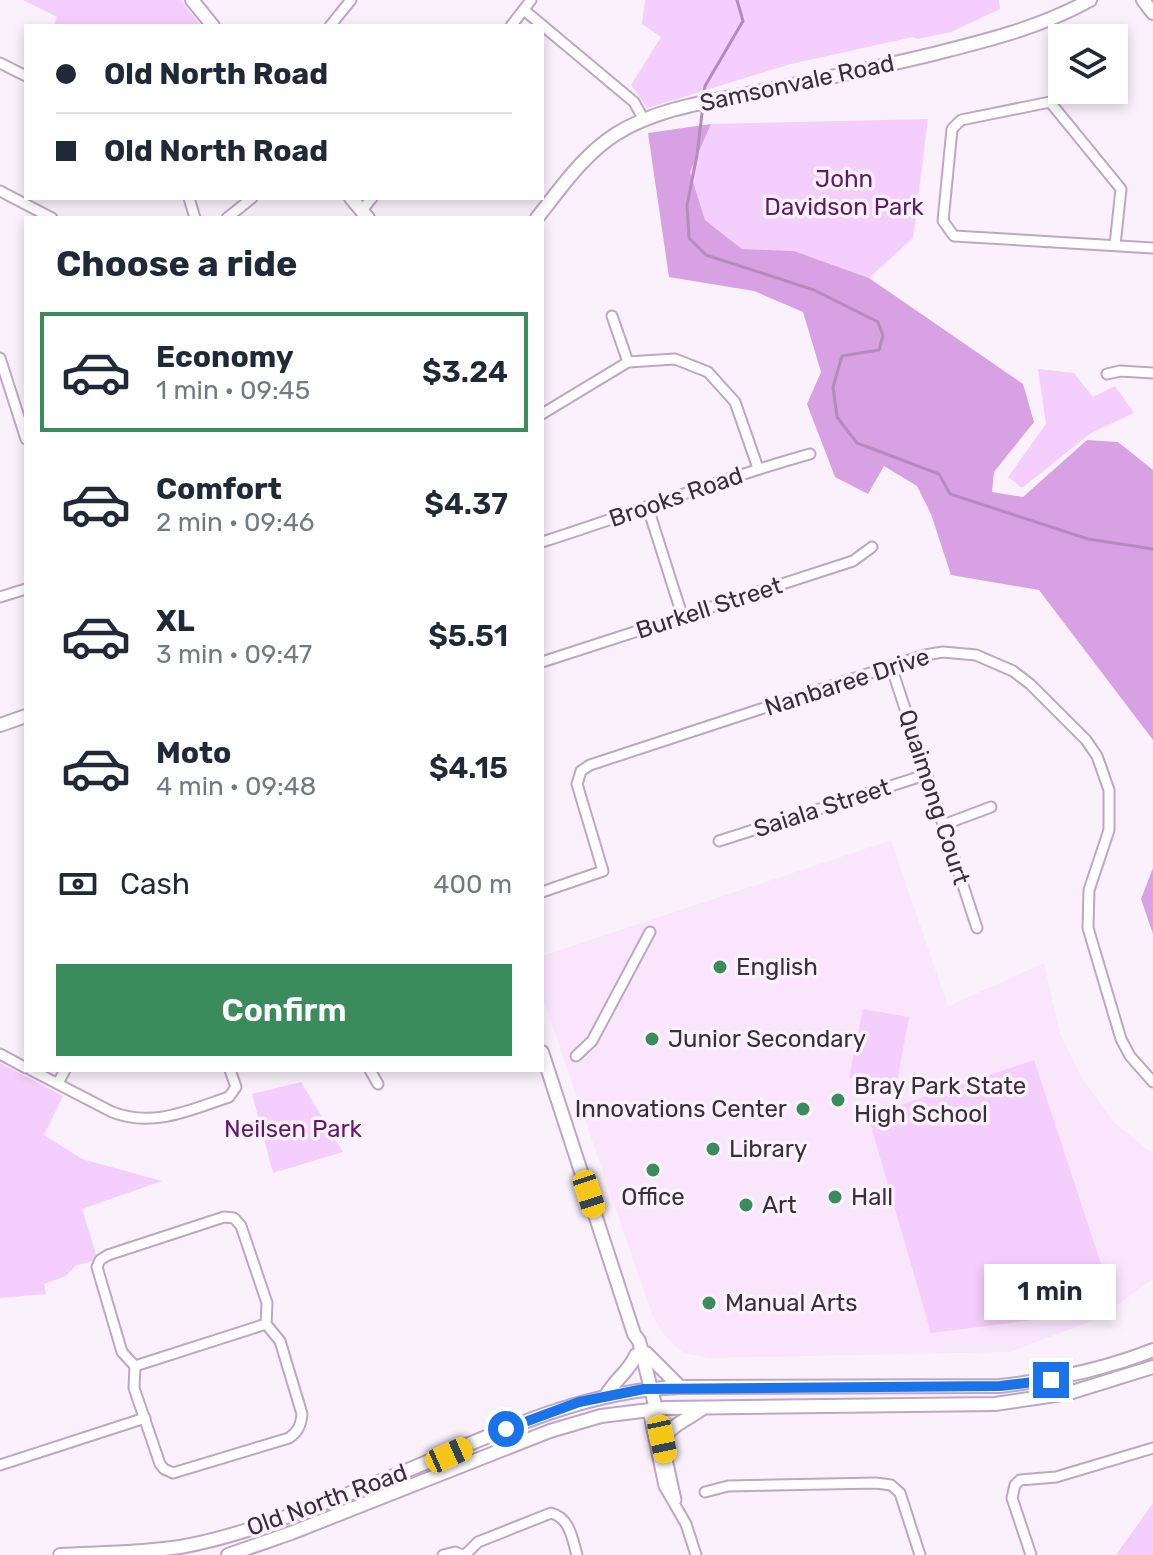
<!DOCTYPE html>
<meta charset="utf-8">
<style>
:root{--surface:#fff;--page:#f6f6f7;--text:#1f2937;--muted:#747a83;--line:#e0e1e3;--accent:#3b8c5c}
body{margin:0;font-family:Rubik,sans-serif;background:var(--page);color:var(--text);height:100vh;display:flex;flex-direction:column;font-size:30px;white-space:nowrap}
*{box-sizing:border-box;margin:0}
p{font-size:26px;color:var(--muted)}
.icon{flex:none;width:44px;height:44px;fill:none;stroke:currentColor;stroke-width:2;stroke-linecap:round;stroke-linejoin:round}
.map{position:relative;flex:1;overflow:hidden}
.drawer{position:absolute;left:24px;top:216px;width:520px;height:856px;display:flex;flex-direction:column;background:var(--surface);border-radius:0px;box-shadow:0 4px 12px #0003}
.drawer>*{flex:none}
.guide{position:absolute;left:24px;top:24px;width:520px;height:176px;border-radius:0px;box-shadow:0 4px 12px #0003;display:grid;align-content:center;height:176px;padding:0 32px;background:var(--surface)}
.fabs{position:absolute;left:1048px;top:24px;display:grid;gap:16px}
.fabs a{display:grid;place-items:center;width:80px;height:80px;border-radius:0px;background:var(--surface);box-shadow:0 4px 12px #0003;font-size:40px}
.end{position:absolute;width:36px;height:36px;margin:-18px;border:10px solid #1a73e8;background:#fff;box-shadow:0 0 0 4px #fff}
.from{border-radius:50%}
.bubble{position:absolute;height:56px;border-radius:0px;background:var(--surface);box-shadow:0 4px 12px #0003;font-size:26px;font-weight:600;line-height:56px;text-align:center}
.car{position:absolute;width:24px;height:48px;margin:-24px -12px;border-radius:10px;box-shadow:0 0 6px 2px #0007;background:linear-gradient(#f5c518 24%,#345 0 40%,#f5c518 0 76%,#345 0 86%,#f5c518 0)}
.guide b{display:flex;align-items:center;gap:28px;height:76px;font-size:30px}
.guide b+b{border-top:2px solid var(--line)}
.guide i{width:20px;height:20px;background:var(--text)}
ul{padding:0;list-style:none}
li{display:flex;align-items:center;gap:24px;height:120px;margin:0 16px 12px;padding:0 16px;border:4px solid transparent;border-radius:0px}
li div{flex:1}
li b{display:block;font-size:30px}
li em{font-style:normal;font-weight:600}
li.selected{border-color:var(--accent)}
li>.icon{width:72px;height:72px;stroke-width:1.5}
h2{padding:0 32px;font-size:36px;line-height:96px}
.pay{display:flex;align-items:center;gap:20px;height:88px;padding:0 32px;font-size:30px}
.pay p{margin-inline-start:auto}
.cta{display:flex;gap:16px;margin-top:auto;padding:16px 32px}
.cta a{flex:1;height:92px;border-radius:0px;background:var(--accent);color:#fff;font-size:32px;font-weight:600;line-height:92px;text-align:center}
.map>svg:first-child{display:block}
</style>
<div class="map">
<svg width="1153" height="1555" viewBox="0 0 1153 1555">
<rect width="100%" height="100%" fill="#fbf1fd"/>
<path fill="#f9e6fd" d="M 891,840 L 948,1006 L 1044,963 L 1060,1033 L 1082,1078 L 1114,1122 L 1153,1154 L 1153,1279 L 1099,1318 L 1011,1352 L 709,1358 L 683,1353 L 665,1336 L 653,1317 L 542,996 L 542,956 Z"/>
<g fill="#f4cefc">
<path d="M 23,0 L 181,0 L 201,26 L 53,26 L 57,17 Z"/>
<path d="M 645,0 L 999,0 L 1000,9 L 951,32 L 918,39 L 913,37 L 791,64 L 647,108 L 631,85 L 661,37 L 642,24 Z"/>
<path d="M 928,119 L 913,238 L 869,278 L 794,251 L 742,249 L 705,220 L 690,172 L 711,124 Z"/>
<path d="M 1038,369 L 1074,373 L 1093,397 L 1115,386 L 1134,413 L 1091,433 L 1022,488 L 1008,477 L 1046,424 Z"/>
<path d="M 863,1009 L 909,1017 L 896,1087 L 849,1078 Z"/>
<path d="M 1034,1060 L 1105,1276 L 1106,1311 L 931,1333 L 868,1116 Z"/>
<path d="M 0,1063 L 63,1096 L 44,1135 L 82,1159 L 162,1181 L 82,1209 L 96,1254 L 92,1261 L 75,1266 L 66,1276 L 44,1284 L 46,1294 L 0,1298 Z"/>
<path d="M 301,1082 L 343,1152 L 273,1173 L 252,1094 Z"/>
<path d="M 1153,1503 L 1153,1555 L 1116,1555 Z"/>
</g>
<g fill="#d8a1e3">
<path d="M 711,124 L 690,172 L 705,220 L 742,249 L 794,251 L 869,278 L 1023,384 L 1034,422 L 994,472 L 992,492 L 1023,497 L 1087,440 L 1118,442 L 1153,470 L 1153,740 L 1039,590 L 951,575 L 931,514 L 917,486 L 884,466 L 868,494 L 835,477 L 807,404 L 821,372 L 803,312 L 754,291 L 669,277 L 648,133 Z"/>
<path d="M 1153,868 L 1153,934 L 1141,899 Z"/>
</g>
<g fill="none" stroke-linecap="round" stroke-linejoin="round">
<g stroke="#b58bbe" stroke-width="3">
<path d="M 704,97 L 705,86 L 743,21 L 737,0"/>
<path d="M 703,105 L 697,155 L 687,205 L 689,238 L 706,255 L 814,290 L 878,322 L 883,336 L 879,350 L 842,356 L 833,387 L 837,417 L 857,443 L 939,474 L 950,494 L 1088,539 L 1153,549"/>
</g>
<g stroke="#bfa6c4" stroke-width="13">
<g id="street">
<path d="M 524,10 L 634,102 L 644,120"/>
<path d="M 330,26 L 351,0"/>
<path d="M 511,26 L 531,0"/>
<path d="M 0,63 L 26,76"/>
<path d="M 0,191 L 52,218"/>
<path d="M 189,198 L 195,218"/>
<path d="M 362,210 L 372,198"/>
<path d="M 227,218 L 252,198"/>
<path d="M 1115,245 L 1121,189 L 1050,102 L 961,120 L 952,129 L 943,221 L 954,236 L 1153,248"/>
<path d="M 612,316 L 628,362"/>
<path d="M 0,358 L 26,439"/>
<path d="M 1107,374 L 1120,371 L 1153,373"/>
<path d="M 542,414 L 628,362 L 675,359 L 708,372 L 735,402 L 758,468"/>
<path d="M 648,508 L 683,618"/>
<path d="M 542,542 C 631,514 719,479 810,454"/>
<path d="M 0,597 L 26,589"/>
<path d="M 542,662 L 853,561 L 872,547"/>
<path d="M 891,666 L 977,928"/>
<path d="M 943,825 L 991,807"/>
<path d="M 719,841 L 925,775"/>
<path d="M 542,892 L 603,871 L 577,784 L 581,771 L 590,765 L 925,655 L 943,652 L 976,655 L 1013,671 L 1030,684 L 1086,740 L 1097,756 L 1109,790 L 1109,830 L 1089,890 L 1088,928 L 1121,1039 L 1130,1056 L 1153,1082"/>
<path d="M 0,1054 L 26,1068"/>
<path d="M 576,1056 L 592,1041 L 650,932"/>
<path d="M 31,1070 L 112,1112 C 153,1128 190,1110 229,1097 L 236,1087 L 230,1070"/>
<path d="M 370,1070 L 378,1084"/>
<path d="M 58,1083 L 65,1070"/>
<path d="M 224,1217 L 234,1218 L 241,1226 L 267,1303 L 266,1324 L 280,1341 L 302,1414 C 301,1425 298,1432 289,1438 L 173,1473 L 164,1469 L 160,1464 L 134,1388 L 135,1366 L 122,1352 L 97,1267 L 100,1260 L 108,1255 Z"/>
<path d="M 135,1366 L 266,1324"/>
<path d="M 656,1409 L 676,1500"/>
<path d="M 648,1410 L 664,1486 L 686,1524 L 696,1555"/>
<path d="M 0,1465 L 145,1418"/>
<path d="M 705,1492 L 728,1486 L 876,1483 L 891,1485 L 900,1493 L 920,1555"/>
<path d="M 443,1555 L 455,1552 L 463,1555"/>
<path d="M 465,1555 L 478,1542 L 551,1513 C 570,1518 572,1538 577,1555"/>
<path d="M 1031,1555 L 1012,1498 L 1015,1485 L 1020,1480 L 1056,1477 L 1153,1448"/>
</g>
</g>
<g stroke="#bfa6c4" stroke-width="16">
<g id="secondary">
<path d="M 192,0 L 213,26"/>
<path d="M 1143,0 L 1153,13"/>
<path d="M 351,198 L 368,218"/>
<path d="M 537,218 C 561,188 583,155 616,134 C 659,107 713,101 762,91 C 822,79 882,67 941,52 C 993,39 1043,26 1090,0"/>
<path d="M 0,725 L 26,716"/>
<path d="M 542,1052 L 634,1334 L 639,1341 L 656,1409"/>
<path d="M 646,1353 L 680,1387"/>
<path d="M 606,1396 C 614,1380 629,1372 636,1355"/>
<path d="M 662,1439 C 673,1424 689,1419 703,1408"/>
<path d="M 60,1555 C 100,1553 141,1553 180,1547 C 237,1537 294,1514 348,1494 C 458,1454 561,1391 680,1387 L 1000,1386 C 1053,1380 1103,1370 1153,1350"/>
<path d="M 228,1555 L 291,1533 L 550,1431 L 601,1416 L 666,1408 L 995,1404 L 1069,1393 L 1153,1367"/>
</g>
</g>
<use href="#street" stroke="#fff" stroke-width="9"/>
<use href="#secondary" stroke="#fff" stroke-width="12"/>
</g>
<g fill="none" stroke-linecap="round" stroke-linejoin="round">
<path stroke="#1a73e8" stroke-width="10" d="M 506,1429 L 579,1402 L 644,1389 L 1000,1386 L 1051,1380"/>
</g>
<g fill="#3b8c5c" stroke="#fbf1fd" stroke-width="3">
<circle cx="720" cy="967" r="8"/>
<circle cx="652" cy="1039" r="8"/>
<circle cx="838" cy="1100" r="8"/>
<circle cx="803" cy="1109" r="8"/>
<circle cx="713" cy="1149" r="8"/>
<circle cx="653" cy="1170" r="8"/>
<circle cx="835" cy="1197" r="8"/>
<circle cx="746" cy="1205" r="8"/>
<circle cx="709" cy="1303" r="8"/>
</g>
<g text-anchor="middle" stroke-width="7" stroke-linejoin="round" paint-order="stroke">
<g font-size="24" fill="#392f3b" stroke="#fbf1fd">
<text transform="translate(797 83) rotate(-12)" y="8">Samsonvale Road</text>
<text transform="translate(676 497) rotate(-19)" y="8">Brooks Road</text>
<text transform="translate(709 608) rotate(-18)" y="8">Burkell Street</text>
<text transform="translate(847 682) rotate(-18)" y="8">Nanbaree Drive</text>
<text transform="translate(934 797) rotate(72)" y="8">Quaimong Court</text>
<text transform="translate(822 808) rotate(-18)" y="8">Saiala Street</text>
<text transform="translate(327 1500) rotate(-20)" y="8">Old North Road</text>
</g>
<g font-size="24" fill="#5d1b6a" stroke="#fbf1fd">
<text x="844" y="187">John<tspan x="844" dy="28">Davidson Park</tspan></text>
<text x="293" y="1137">Neilsen Park</text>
</g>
<g font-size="24" fill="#392f3b" stroke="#fbf1fd" text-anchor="start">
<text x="736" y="975">English</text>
<text x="668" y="1047">Junior Secondary</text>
<text x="854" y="1094">Bray Park State<tspan x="854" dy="28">High School</tspan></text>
<text x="787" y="1117" text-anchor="end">Innovations Center</text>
<text x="729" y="1157">Library</text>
<text x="653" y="1205" text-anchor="middle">Office</text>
<text x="851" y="1205">Hall</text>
<text x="762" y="1213">Art</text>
<text x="725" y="1311">Manual Arts</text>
</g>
</g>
</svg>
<div class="fabs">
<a><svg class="icon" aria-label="layers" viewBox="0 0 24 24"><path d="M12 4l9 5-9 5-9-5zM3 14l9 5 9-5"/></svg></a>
</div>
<i class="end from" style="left:506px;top:1429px"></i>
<i class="end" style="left:1051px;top:1380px"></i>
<div class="bubble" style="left:984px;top:1264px;width:132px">1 min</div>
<i class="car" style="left:589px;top:1194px;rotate:162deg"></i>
<i class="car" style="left:662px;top:1439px;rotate:168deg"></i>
<i class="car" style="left:449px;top:1455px;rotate:66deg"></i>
<div class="guide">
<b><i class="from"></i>Old North Road</b>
<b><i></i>Old North Road</b>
</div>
<section class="drawer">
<h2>Choose a ride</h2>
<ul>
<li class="selected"><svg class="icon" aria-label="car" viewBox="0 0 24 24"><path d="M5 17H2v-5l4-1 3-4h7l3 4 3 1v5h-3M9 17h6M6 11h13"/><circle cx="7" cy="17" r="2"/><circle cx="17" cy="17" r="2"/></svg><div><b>Economy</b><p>1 min · 09:45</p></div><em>$3.24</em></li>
<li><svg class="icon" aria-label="car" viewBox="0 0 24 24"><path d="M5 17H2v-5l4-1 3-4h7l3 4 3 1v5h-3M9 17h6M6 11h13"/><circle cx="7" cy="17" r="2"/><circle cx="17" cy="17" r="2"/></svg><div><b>Comfort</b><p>2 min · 09:46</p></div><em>$4.37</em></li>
<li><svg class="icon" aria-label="car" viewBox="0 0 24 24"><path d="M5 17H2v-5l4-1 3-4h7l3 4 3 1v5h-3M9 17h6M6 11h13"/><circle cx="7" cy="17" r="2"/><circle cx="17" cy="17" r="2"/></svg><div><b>XL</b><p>3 min · 09:47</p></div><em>$5.51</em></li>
<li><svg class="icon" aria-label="car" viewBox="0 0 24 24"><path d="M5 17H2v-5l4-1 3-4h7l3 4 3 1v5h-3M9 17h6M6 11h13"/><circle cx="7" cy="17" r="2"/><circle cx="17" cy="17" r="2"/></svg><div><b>Moto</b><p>4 min · 09:48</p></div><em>$4.15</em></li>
</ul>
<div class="pay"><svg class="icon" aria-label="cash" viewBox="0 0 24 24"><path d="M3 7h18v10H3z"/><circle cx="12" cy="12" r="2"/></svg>Cash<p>400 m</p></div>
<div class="cta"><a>Confirm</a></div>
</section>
</div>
